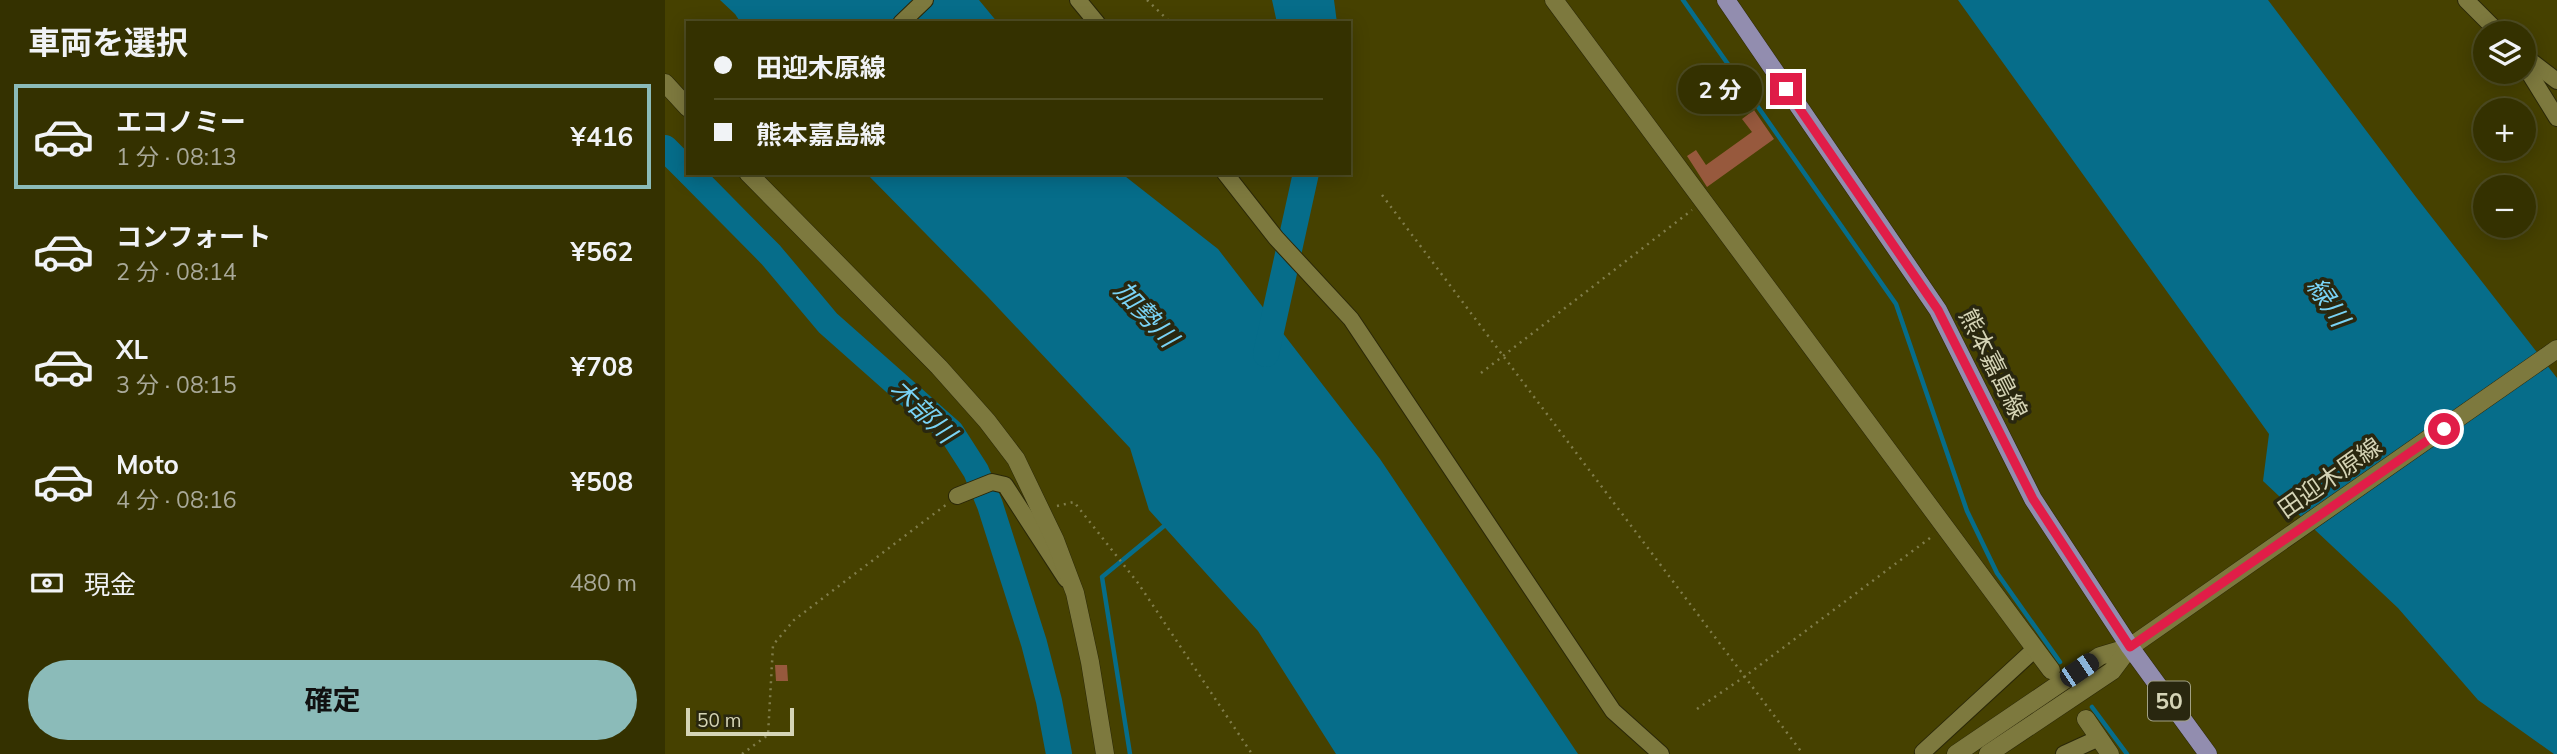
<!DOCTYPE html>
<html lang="ja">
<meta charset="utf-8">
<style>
:root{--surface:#343100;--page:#3f3d0f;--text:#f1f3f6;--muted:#a9a999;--line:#4e4c22;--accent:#8bbbb9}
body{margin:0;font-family:Mulish,"Noto Sans JP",sans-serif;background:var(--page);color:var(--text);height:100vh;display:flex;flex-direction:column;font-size:26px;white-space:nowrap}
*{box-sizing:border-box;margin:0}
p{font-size:23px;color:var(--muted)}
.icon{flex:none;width:38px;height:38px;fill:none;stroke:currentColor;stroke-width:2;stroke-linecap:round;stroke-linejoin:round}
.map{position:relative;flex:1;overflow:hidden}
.details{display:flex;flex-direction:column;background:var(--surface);width:665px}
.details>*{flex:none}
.hud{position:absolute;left:21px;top:21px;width:665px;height:154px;border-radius:0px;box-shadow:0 4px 18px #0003,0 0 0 2px var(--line);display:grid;align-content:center;height:154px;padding:0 28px;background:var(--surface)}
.fabs{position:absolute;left:1808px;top:21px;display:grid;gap:14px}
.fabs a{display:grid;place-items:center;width:63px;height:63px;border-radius:50%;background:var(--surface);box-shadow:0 4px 18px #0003,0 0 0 2px var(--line);font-size:35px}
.scale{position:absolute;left:21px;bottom:18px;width:108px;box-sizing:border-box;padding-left:7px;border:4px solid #d5d4b6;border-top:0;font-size:19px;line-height:24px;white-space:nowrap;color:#d5d4b6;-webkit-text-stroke:5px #29270f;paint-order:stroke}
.end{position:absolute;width:32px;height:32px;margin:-16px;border:9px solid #e11d48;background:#fff;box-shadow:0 0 0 4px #fff}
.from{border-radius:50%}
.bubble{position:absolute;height:49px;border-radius:24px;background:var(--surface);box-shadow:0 4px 18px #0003,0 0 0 2px var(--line);font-size:23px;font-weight:700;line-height:49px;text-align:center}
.car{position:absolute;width:21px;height:42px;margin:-21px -10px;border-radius:9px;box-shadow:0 0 5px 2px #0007;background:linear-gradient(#222 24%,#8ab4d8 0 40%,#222 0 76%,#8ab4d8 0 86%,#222 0)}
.hud b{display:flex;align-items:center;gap:24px;height:66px;font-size:26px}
.hud b+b{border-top:2px solid var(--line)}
.hud i{width:18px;height:18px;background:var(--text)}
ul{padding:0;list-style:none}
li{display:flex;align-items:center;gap:21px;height:105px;margin:0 14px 10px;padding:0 14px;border:4px solid transparent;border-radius:0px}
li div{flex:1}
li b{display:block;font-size:26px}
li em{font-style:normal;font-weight:700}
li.active{border-color:var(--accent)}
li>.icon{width:63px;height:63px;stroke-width:1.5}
h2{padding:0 28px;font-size:32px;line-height:84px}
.pay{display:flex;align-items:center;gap:18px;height:77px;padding:0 28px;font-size:26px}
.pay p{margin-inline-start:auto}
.action{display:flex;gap:14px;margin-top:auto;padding:14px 28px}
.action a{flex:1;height:80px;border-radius:42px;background:var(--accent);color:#111;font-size:28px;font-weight:700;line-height:80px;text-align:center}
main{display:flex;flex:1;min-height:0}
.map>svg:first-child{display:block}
</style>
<main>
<section class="details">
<h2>車両を選択</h2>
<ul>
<li class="active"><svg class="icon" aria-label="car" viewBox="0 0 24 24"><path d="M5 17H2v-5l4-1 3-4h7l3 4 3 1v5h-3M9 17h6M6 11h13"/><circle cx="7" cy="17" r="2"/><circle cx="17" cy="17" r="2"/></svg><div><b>エコノミー</b><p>1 分 · 08:13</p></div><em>¥416</em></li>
<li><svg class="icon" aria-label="car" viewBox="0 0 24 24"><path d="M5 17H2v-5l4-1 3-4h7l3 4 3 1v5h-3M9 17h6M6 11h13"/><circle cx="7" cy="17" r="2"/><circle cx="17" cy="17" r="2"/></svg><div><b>コンフォート</b><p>2 分 · 08:14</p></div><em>¥562</em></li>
<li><svg class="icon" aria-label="car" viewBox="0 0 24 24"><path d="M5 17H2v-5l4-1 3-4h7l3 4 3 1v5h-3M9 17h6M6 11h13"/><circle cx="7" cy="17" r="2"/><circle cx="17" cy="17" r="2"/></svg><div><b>XL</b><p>3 分 · 08:15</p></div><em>¥708</em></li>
<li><svg class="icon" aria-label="car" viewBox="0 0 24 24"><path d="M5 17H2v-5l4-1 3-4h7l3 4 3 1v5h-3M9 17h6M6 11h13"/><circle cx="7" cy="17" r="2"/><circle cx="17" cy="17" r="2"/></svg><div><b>Moto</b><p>4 分 · 08:16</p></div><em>¥508</em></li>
</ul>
<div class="pay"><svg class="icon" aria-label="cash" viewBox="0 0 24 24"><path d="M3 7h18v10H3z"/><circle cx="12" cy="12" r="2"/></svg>現金<p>480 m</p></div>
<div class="action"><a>確定</a></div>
</section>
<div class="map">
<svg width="1892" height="754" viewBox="0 0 1892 754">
<rect width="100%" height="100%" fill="#464100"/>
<g fill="#066d8a">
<path d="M 55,0 L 314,0 L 333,23 L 76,23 L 70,14 Z"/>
<path d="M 607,0 L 669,0 L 672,23 L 612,23 Z"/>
<path d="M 1293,0 L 1603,0 L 1751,197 L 1892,378 L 1892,754 L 1889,754 L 1813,700 L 1733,608 L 1598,481 L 1604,434 Z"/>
<path d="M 201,173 L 456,173 L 553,249 L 715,459 L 913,754 L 671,754 L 593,631 L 484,510 L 465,448 L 322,296 Z"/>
</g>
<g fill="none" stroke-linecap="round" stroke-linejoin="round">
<g stroke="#066d8a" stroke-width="4.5">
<path d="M 1018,0 L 1231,304 L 1302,511 L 1332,573 L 1395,662"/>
<path d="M 1427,707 L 1462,754"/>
<path d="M 465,754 L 437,577 L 499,526"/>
</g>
<g stroke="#066d8a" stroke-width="26">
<path d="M 0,148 L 23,171"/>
<path d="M 25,173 L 106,255 L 163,323 L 286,432 L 311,471 L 325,505 L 369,643 L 384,701 L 394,754"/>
<path d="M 601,354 L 641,173"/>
</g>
</g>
<g fill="#97593d">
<path d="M 1089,110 L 1109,139 L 1042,187 L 1022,156 L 1031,150 L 1041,165 L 1087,132 L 1077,119 Z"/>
<path d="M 110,665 L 122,665 L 123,681 L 111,681 Z"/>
</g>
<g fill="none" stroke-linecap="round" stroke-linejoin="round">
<g stroke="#2a2708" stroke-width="18">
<g id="street">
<path d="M 413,0 L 432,23"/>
<path d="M 1801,0 L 1834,33"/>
<path d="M 236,23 L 260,0"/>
<path d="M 1858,55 L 1892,81"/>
<path d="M 1858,63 L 1892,118"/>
<path d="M 560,173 L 611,238 L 686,319 L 948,711 L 996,754"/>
<path d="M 292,496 L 327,482 L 340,485 L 401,579"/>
<path d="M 1259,754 L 1258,752 L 1370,649"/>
<path d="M 1399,754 L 1434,738"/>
</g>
</g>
<g stroke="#2a2708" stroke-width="19">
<g id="secondary">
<path d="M 889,0 L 1386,670"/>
<path d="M 0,83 L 23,108"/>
<path d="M 83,173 L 274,367 L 322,421 L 351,459 L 390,540 L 410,593 L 425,662 L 440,754"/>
<path d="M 1421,719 L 1445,754"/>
<path d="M 1291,754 L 1435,656 L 1465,647"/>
<path d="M 1323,754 L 1447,671 L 1465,647 L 1892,349"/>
</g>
</g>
<g stroke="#2a2708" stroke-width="19">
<path id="primary" d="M 1061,0 L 1273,310 L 1368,499 L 1465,647 L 1543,754"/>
</g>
<g stroke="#807d4a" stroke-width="2.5" stroke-dasharray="2 5" stroke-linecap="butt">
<path d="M 482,0 L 506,23"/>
<path d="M 717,195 L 1138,754"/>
<path d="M 816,373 L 1027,210"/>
<path d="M 392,506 L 409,502 L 473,583 L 587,754"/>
<path d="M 1032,709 L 1079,677 L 1269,535"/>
<path d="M 77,754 L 103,735 L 108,645 L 129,620 L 282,504"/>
</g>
<use href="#street" stroke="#7d793e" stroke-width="16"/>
<use href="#secondary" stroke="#7d793e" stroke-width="18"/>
<use href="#primary" stroke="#928daf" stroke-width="18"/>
</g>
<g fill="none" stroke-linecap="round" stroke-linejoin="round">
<path stroke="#e11d48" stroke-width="9" d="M 1121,89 L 1273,310 L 1368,499 L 1465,647 L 1779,429"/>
</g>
<g text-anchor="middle" stroke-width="7" stroke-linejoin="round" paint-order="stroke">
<rect fill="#29270f" stroke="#a1a084" stroke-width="2" x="1483" y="681.5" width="42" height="39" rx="5"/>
<g font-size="23" font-weight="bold" fill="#d5d4b6">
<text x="1504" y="709">50</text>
</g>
<g font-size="24" fill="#d5d4b6" stroke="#29270f">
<text transform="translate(1328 364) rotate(63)" y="8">熊本嘉島線</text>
<text transform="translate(1665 478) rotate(-35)" y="8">田迎木原線</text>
</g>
<g font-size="26" font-style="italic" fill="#7ad3f5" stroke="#29270f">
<text transform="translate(1663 302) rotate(56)" y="9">緑川</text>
<text transform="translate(481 314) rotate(47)" y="9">加勢川</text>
<text transform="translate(258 411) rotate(44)" y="9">木部川</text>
</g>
</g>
</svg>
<div class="fabs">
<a><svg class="icon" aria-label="layers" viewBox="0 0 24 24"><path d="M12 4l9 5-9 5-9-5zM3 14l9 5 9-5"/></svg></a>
<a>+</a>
<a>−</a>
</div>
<div class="scale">50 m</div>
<i class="end from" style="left:1779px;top:429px"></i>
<i class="end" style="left:1121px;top:89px"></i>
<div class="bubble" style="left:1013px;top:65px;width:84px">2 分</div>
<i class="car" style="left:1414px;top:670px;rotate:56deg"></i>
<div class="hud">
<b><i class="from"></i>田迎木原線</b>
<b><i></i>熊本嘉島線</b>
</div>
</div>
</main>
